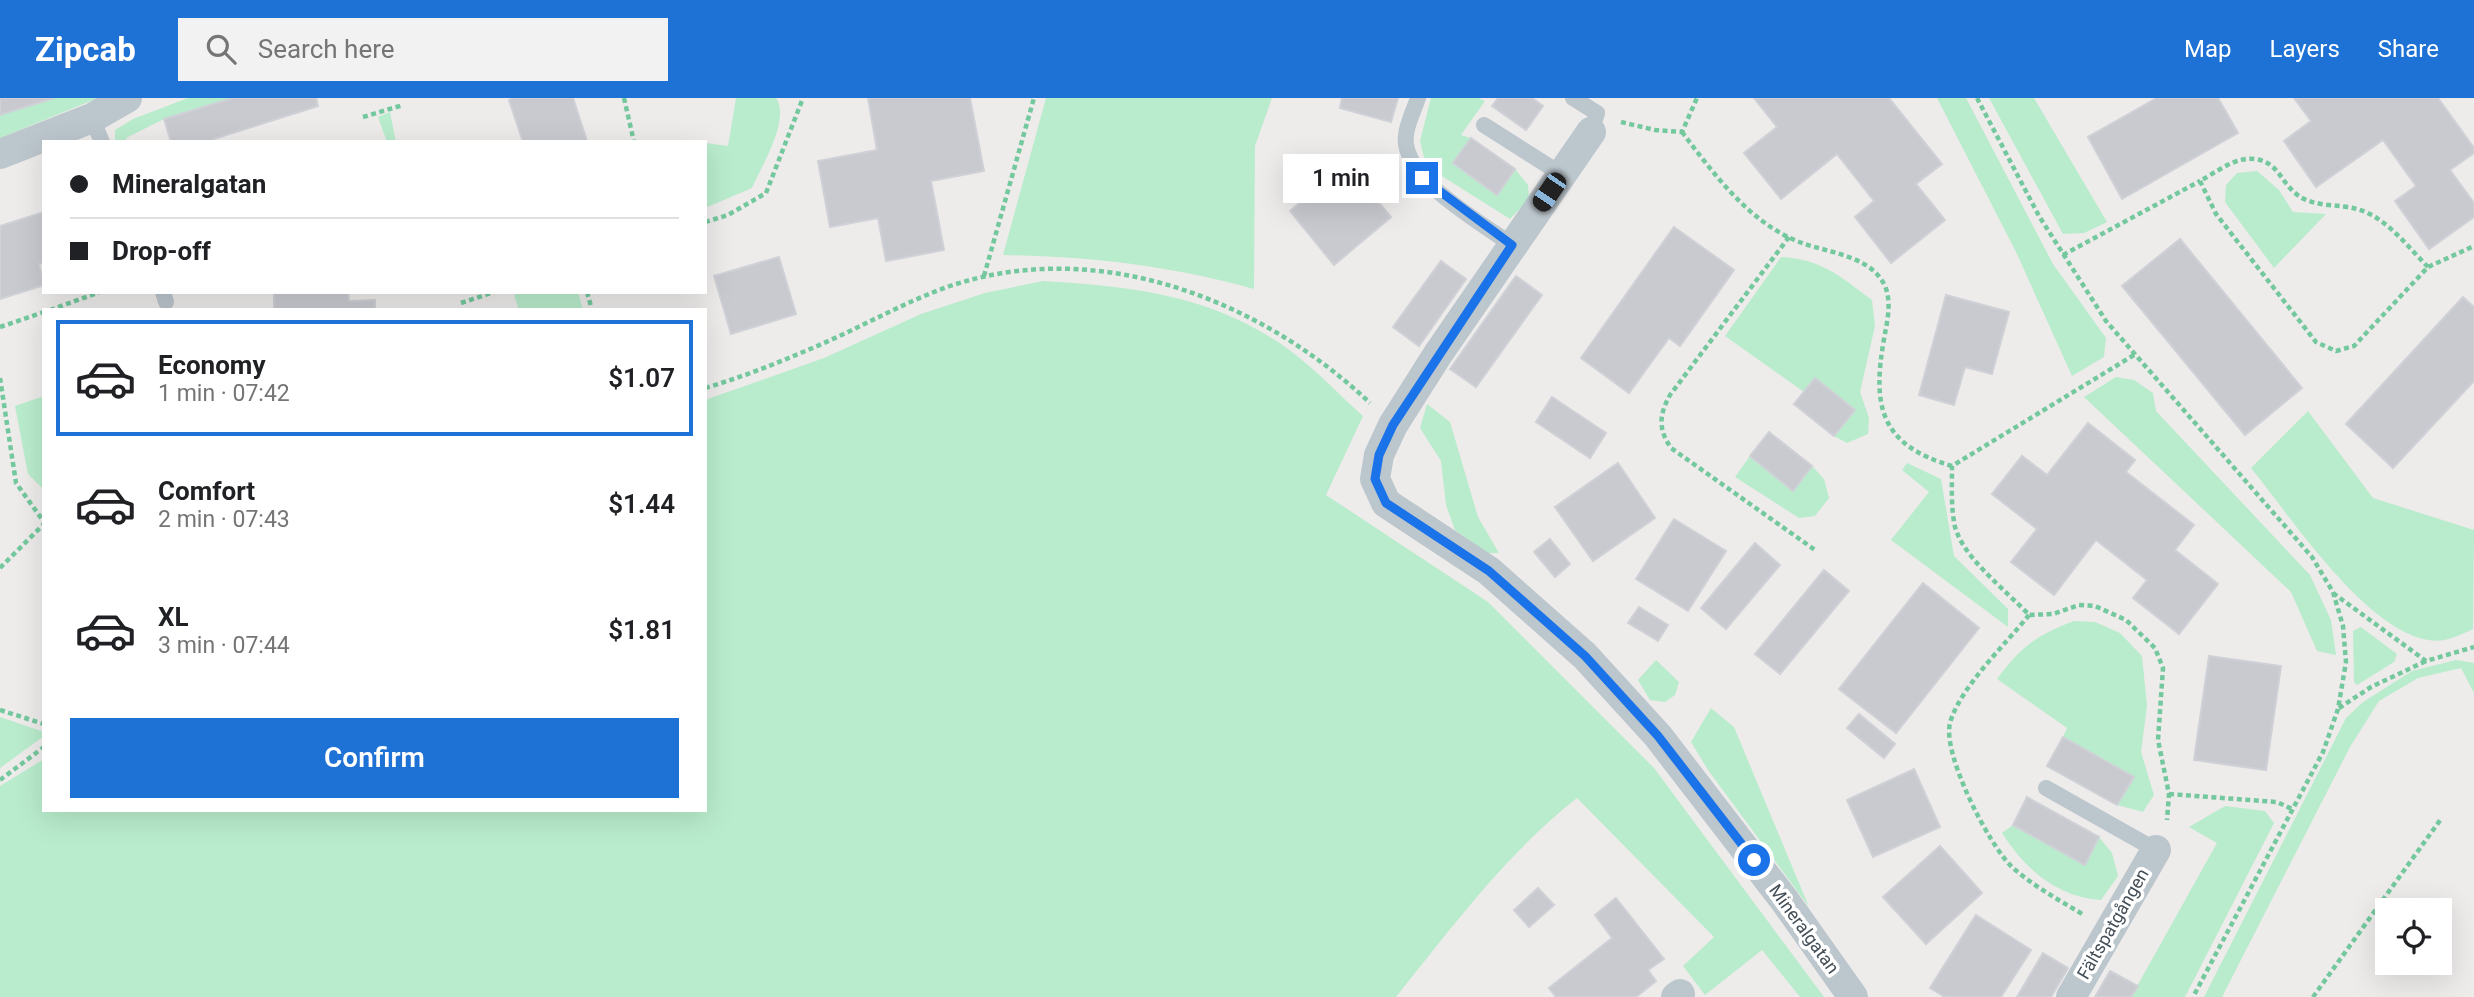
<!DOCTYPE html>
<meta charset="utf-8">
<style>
:root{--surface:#fff;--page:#f2f2f2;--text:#202124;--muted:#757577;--line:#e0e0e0;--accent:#1e71d5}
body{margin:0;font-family:Roboto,sans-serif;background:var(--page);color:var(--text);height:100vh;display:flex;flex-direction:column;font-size:26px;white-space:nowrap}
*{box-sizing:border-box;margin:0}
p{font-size:23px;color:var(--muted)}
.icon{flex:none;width:38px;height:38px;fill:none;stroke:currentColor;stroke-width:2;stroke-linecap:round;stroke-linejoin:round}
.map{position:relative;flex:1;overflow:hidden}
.panel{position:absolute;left:42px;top:210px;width:665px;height:504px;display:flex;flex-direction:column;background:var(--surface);border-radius:0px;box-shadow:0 7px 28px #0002}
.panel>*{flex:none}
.hud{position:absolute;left:42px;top:42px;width:665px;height:154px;border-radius:0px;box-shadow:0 7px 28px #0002;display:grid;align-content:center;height:154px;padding:0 28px;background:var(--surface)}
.fabs{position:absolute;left:2375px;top:800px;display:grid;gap:14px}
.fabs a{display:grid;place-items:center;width:77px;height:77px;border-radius:0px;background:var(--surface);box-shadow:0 7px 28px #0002;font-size:35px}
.end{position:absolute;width:32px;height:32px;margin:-16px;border:9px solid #1a73e8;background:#fff;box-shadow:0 0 0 4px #fff}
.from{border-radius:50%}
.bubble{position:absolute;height:49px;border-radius:0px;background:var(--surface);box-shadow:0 7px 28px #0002;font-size:23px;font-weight:600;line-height:49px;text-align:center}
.car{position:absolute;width:21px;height:42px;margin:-21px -10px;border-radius:9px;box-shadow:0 0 5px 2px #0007;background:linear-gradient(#222 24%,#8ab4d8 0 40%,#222 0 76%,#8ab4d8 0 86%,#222 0)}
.hud b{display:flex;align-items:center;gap:24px;height:66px;font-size:26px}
.hud b+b{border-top:2px solid var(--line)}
.hud i{width:18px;height:18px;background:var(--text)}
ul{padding:12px 0 0;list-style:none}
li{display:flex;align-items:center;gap:21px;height:116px;margin:0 14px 10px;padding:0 14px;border:4px solid transparent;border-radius:0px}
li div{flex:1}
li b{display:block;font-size:26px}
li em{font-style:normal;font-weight:600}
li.selected{border-color:var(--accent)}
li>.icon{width:63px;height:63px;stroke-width:1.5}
.button{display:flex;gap:14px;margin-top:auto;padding:14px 28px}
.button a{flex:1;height:80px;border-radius:0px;background:var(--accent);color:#fff;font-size:28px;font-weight:600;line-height:80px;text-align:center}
header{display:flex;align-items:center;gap:42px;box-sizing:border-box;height:98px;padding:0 35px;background:var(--accent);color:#fff}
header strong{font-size:33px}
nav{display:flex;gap:38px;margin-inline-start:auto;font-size:24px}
.search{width:490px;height:63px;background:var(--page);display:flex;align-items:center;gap:18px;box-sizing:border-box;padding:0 24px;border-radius:0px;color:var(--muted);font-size:26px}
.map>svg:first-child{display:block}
</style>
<header>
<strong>Zipcab</strong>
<div class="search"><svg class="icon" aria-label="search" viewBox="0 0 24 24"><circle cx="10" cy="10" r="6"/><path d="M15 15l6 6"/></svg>Search here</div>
<nav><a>Map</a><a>Layers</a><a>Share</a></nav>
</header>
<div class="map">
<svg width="2474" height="899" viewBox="0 0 2474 899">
<rect width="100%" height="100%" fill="#eeebeb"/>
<g fill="#b9eccc">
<path d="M 54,0 L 98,0 L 0,40 L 0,17 Z"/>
<path d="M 188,0 L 233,0 L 164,21 L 126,40 L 127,44 L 115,44 L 115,32 L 133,21 Z"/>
<path d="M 736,0 L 776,0 C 791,21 761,69 752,90 L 705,110 L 705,45 L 728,48 Z"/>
<path d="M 1046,0 L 1272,0 L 1255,48 L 1254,191 C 1166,167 1093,159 1003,157 Z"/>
<path d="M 1431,0 L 1479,0 L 1485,3 L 1461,37 L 1471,40 L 1453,66 L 1496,97 L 1515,71 L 1528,87 L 1529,101 L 1510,121 L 1426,68 L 1420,43 Z"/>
<path d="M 1937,0 L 1966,0 L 2053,166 L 2106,240 L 2104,259 L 2072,278 L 2016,154 Z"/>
<path d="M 1989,0 L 2034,0 L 2107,124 L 2084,135 L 2063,136 Z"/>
<path d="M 390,14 L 396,44 L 387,44 L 378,19 Z"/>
<path d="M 2257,73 L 2279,92 L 2293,114 L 2326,116 L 2274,170 L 2225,104 L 2226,87 L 2237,75 Z"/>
<path d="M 1781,159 C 1822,161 1841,179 1872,202 L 1875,228 L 1860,294 L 1869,320 L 1868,336 L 1847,345 L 1834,338 L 1854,312 L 1815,280 L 1804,294 L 1725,238 Z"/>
<path d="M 1043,183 C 1128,188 1205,196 1278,244 C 1309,264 1336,294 1363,318 L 1326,397 L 1488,504 L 1654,670 L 1824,899 L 1800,899 L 1762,852 L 1705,897 L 1683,868 L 1714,839 L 1577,700 C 1506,756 1453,828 1396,899 L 0,899 L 0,688 L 44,661 L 44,712 L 705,712 L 705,302 L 824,260 L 921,216 L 985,195 Z"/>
<path d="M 522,194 L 578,194 L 583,212 L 519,212 L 514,197 Z"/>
<path d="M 2116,279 L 2134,282 L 2153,295 L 2156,313 L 2310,477 L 2331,522 L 2336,557 L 2317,553 L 2291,494 L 2084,299 Z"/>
<path d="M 44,298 L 44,390 L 43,391 L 28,376 L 15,308 Z"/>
<path d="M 1427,306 L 1450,324 L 1478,419 L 1499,455 L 1487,455 L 1455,432 L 1446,407 L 1441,363 L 1420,330 Z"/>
<path d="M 2308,313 L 2373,400 L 2474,432 L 2473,531 C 2458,538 2445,545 2428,542 C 2364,531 2291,419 2251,370 Z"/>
<path d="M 1750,358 L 1793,393 L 1812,368 L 1824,381 L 1829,400 L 1815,418 L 1799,420 L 1735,379 Z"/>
<path d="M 1907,365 L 1941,381 L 1954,458 L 2008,511 L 2008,529 L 1891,442 L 1929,394 L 1902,372 Z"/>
<path d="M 2074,523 L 2095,524 L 2120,535 L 2142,558 L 2147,608 L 2141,654 L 2154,697 L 2143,714 L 2117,707 L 2133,678 L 2063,639 L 2067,630 L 1997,581 C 2021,549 2036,537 2074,523 Z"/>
<path d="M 2361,529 L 2397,556 L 2394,564 L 2357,587 L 2354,584 L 2353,533 Z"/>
<path d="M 1656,562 L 1679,584 L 1675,597 L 1665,604 L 1650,602 L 1638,582 Z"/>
<path d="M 2456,562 L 2474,565 L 2474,595 L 2461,570 L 2418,580 L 2379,603 L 2350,649 L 2222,899 L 2204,899 L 2346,620 L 2363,604 L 2412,573 Z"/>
<path d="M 1711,610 L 1734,629 L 1809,809 L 1708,672 L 1691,644 Z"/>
<path d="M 0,619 L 44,634 L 44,638 L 0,670 Z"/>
<path d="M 2225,708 L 2265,713 L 2274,725 L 2185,899 L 2131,899 L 2217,745 L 2189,729 Z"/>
<path d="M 2013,727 L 2084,767 L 2099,739 L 2112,755 L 2118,778 L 2101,802 C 2057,799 2025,771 2002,735 Z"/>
</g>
<g fill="#c8cad0" stroke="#cfd1d7" stroke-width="2">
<path d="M 0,0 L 54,0 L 0,17 Z"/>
<path d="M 233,0 L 316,0 L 318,8 L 204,44 L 171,44 L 164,21 Z"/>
<path d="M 514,0 L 573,0 L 587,43 L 523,44 L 509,2 Z"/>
<path d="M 868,0 L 970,0 L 984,73 L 931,83 L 944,152 L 886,163 L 878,120 L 830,129 L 818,63 L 877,52 Z"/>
<path d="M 1342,0 L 1398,0 L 1391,24 L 1340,10 Z"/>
<path d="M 1498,0 L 1532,0 L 1543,8 L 1526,32 L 1492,8 Z"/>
<path d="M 1754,0 L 1889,0 L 1942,66 L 1916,86 L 1945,122 L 1891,165 L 1855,119 L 1874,103 L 1837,56 L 1781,101 L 1744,55 L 1777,29 Z"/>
<path d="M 2157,0 L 2218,0 L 2238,35 L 2122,101 L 2088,39 Z"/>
<path d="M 2294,0 L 2438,0 L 2474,50 L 2474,55 L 2450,72 L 2474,105 L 2474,119 L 2429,151 L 2395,103 L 2416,88 L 2383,42 L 2316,89 L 2284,43 L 2311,23 Z"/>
<path d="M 1471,40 L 1515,71 L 1497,97 L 1453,65 Z"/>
<path d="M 1347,66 L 1391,119 L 1334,167 L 1290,113 Z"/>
<path d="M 44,114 L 44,165 L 39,166 L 44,187 L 0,201 L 0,128 Z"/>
<path d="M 1674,129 L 1734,172 L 1680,248 L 1669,240 L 1629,295 L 1581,260 Z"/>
<path d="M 2180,141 L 2302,290 L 2245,337 L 2122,188 Z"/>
<path d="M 779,159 L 796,216 L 731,236 L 714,178 Z"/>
<path d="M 1441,163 L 1466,181 L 1419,248 L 1393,229 Z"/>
<path d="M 1516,178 L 1542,197 L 1476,289 L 1450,271 Z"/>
<path d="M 274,194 L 348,194 L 349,203 L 375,202 L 375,212 L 274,212 Z"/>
<path d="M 1946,197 L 2009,214 L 1992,276 L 1965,269 L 1954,307 L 1919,297 Z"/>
<path d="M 2463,199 L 2474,209 L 2474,283 L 2393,370 L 2346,326 Z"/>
<path d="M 1815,280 L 1855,312 L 1834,338 L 1794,306 Z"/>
<path d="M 1552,299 L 1606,335 L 1590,360 L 1536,324 Z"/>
<path d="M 2088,325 L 2135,362 L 2126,374 L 2194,427 L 2175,452 L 2218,486 L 2179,536 L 2133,500 L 2147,482 L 2096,442 L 2054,497 L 2011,464 L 2037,431 L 1992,396 L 2022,358 L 2047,377 Z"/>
<path d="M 1769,334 L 1812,368 L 1793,393 L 1750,358 Z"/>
<path d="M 1618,365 L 1655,420 L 1593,463 L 1555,409 Z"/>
<path d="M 1674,421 L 1726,453 L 1688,513 L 1636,481 Z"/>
<path d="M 1550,441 L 1570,466 L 1555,479 L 1534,454 Z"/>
<path d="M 1755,445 L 1780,467 L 1726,531 L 1701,510 Z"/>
<path d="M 1824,472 L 1849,493 L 1780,576 L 1755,556 Z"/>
<path d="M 1923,485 L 1979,530 L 1896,635 L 1839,591 Z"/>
<path d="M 1639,509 L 1668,527 L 1658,543 L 1628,525 Z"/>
<path d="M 2209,558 L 2281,568 L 2266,672 L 2194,662 Z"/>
<path d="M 1859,616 L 1895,646 L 1884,660 L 1847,630 Z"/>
<path d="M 2063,639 L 2134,679 L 2117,707 L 2047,668 Z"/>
<path d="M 1914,671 L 1940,729 L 1873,759 L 1847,702 Z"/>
<path d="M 2027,699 L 2099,739 L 2085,767 L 2013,727 Z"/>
<path d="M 1940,748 L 1982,795 L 1926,846 L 1883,799 Z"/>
<path d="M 1538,790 L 1554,807 L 1529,829 L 1514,812 Z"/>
<path d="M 1616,800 L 1664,861 L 1648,872 L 1656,883 L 1636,899 L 1556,899 L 1549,890 L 1612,840 L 1595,817 Z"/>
<path d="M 1976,817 L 2031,852 L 2001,899 L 1945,899 L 1930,890 Z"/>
<path d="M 2043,855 L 2068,870 L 2051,899 L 2017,899 Z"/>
<path d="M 2110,873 L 2138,888 L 2131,899 L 2095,899 Z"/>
</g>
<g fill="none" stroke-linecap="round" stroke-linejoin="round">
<g stroke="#73c89d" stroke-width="4.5" stroke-dasharray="5 3.5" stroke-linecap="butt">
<path d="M 624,0 L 634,44"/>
<path d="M 1977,0 L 2039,118 L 2106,223 L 2312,459 L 2333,494 L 2343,528 L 2346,564 L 2338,611 L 2323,654 L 2193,899"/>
<path d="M 363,19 L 403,7"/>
<path d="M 1621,24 L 1655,32 L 1682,34 L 1697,0"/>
<path d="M 1682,34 C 1714,76 1750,126 1802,145 C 1830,155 1871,158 1885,188 C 1892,205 1887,224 1884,241 C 1872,308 1880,347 1952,368"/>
<path d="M 705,124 L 728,117 L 766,95 L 803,0"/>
<path d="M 1789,139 L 1670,297 C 1659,317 1658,331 1671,350 L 1815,452"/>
<path d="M 2063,157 L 2200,83"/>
<path d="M 2428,169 C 2407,148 2386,119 2357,111 C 2339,106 2314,109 2299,98 C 2281,86 2279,64 2255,61 C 2236,58 2215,75 2200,83 L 2216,116 L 2316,244 L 2336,253 L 2354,248 L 2428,169 L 2474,148"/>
<path d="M 984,178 L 1034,0"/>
<path d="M 587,194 L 592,212"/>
<path d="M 461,205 L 494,194"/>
<path d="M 50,212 L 100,194"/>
<path d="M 0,229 L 44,214"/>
<path d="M 2134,257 L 1952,368 C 1952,386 1951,406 1954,424 C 1959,457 2006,492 2029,517 L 2053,516 L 2079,507 L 2095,508 L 2126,522 L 2155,550 L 2163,570 L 2158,642 L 2169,696 L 2167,722"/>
<path d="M 0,280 L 16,385 L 44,424"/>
<path d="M 705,290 C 746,278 785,262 824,245 C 867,226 907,203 950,188 C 1099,138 1261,202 1370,305"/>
<path d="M 0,470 L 44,426"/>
<path d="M 2333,495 L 2426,563 L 2474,549"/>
<path d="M 2029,517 C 2006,546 1960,589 1950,625 C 1942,656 1989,747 2012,769 C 2033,788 2059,802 2084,817"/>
<path d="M 2339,610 L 2371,589 L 2426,563"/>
<path d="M 0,612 L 44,626"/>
<path d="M 0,682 L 44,649"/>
<path d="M 2169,696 L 2277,704 L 2292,711"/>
<path d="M 2313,899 L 2441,721"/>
</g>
<g stroke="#bcc6cd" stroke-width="16">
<path d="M 1418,0 C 1414,12 1407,25 1406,37 C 1400,80 1482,125 1512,147"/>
<path d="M 1573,0 L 1597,15 L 1591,34"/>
<path d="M 92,20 L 102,44"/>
<path d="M 1484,27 L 1561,76"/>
<path d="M 163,194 L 166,204"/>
<path d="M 2046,690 L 2156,752"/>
</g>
<g stroke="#bcc6cd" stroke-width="30">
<path d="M 1591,34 L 1438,256 L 1393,327 L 1379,357 L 1375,381 L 1386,405 L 1489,473 L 1585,558 L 1658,638 L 1785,803 L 1853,899"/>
<path d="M 0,56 L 92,20 L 127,0"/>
<path d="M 1676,899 L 1680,896"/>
<path d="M 2071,899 L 2156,752"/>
</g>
</g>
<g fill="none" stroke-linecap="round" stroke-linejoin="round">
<path stroke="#1a73e8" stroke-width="9" d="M 1422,80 L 1512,147 L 1393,327 L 1379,357 L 1375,381 L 1386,405 L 1489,473 L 1585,558 L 1658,638 L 1754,762"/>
</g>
<g text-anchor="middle" stroke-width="7" stroke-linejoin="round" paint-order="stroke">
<g font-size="18" fill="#444f58" stroke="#fff">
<text transform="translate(2113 826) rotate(-60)" y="6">Fältspatgången</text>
<text transform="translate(1804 831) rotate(54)" y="6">Mineralgatan</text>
</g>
</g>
</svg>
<div class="fabs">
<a><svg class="icon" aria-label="locate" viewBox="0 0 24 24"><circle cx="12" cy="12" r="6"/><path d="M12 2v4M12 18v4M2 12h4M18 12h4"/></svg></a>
</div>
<i class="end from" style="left:1754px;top:762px"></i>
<i class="end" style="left:1422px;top:80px"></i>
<div class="bubble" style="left:1283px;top:56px;width:116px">1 min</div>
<i class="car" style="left:1549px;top:94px;rotate:214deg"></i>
<div class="hud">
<b><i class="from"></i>Mineralgatan</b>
<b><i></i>Drop-off</b>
</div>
<section class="panel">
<ul>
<li class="selected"><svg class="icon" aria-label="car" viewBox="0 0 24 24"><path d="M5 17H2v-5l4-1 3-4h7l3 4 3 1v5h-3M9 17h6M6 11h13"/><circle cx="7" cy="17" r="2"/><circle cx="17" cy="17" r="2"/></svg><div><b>Economy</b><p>1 min · 07:42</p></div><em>$1.07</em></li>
<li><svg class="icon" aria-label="car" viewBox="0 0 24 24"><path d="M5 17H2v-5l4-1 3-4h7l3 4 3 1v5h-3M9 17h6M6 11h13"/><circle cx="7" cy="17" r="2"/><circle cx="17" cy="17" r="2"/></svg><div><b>Comfort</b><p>2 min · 07:43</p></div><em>$1.44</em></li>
<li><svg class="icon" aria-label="car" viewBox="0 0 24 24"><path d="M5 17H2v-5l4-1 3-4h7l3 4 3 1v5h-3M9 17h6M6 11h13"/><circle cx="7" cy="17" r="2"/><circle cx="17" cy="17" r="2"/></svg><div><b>XL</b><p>3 min · 07:44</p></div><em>$1.81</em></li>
</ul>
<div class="button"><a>Confirm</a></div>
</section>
</div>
